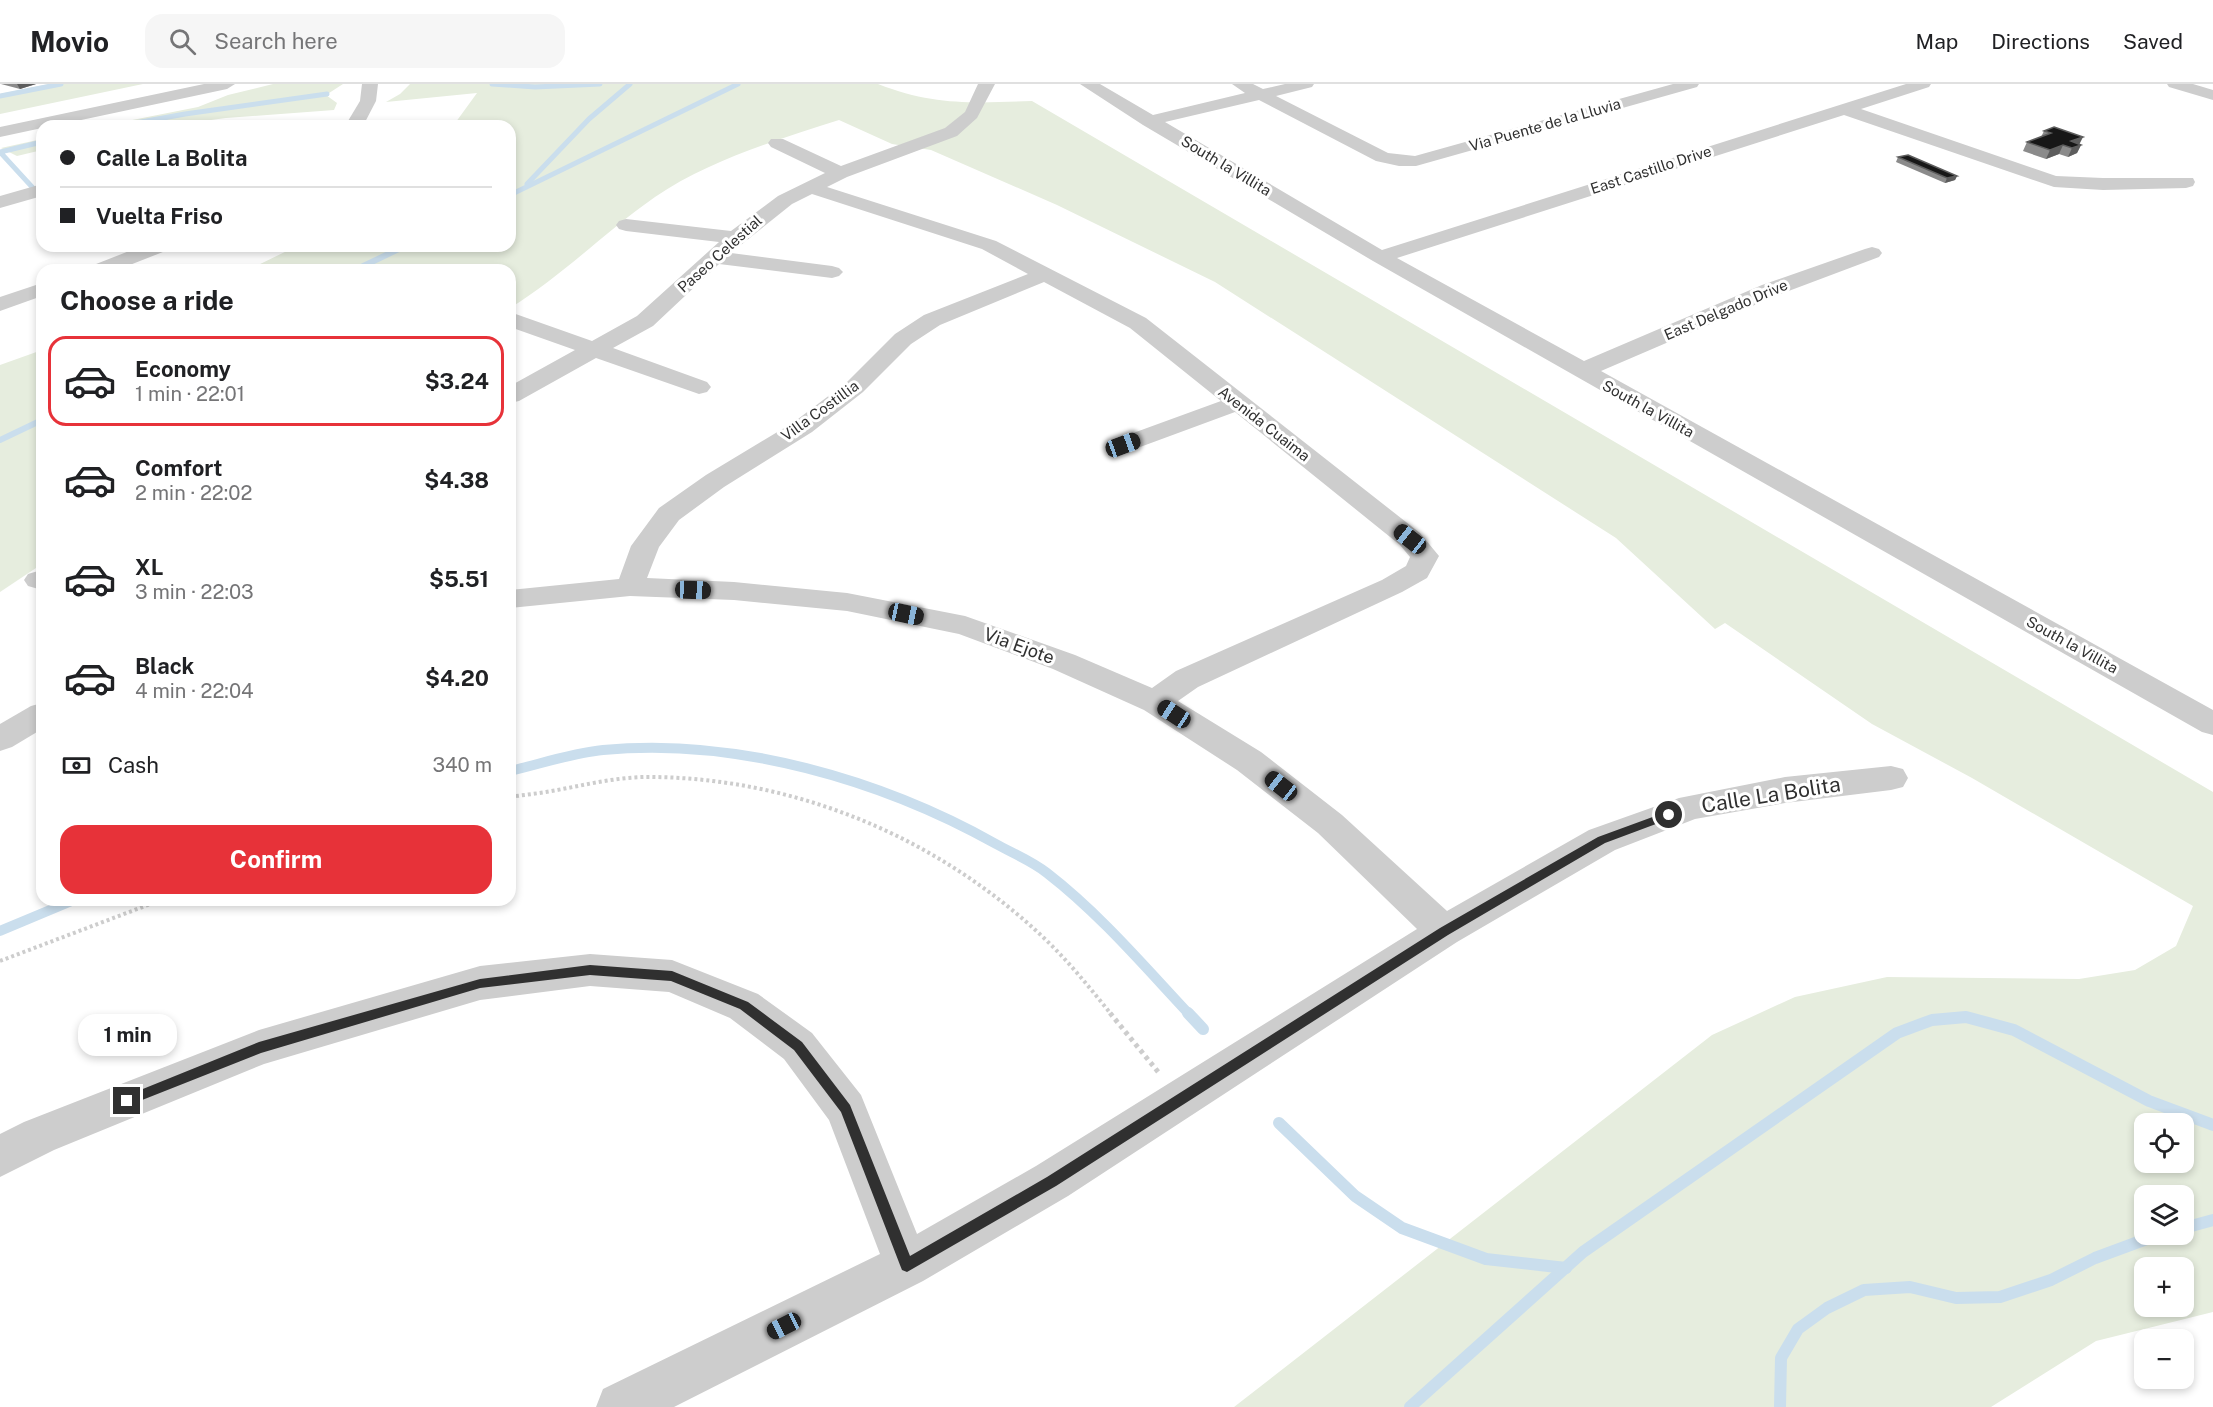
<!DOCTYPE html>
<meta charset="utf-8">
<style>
:root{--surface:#fff;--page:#f6f6f6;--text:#202124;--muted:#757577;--line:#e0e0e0;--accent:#e73239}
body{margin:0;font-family:"Public Sans",sans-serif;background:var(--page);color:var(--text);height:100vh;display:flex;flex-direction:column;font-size:22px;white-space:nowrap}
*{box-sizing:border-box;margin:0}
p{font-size:20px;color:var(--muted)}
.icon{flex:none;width:33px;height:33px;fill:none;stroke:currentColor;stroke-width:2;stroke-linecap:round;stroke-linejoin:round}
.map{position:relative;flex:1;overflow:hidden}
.drawer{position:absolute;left:36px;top:180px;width:480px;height:642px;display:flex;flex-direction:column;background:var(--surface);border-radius:18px;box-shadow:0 3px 9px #0003}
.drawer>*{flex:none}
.hud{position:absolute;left:36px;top:36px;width:480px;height:132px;border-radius:18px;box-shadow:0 3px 9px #0003;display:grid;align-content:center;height:132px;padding:0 24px;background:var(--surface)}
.tools{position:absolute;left:2134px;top:1029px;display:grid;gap:12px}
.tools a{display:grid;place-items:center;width:60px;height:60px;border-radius:12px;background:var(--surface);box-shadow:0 3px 9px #0003;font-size:30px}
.end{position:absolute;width:27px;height:27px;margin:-14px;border:8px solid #303030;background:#fff;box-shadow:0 0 0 3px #fff}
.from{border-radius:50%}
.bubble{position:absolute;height:42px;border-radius:18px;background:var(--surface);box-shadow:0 3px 9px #0003;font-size:20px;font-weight:700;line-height:42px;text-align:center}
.car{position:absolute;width:18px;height:36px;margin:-18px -9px;border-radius:8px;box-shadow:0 0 4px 2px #0007;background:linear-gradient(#222 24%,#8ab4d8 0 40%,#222 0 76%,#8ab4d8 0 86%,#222 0)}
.hud b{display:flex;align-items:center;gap:21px;height:57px;font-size:22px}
.hud b+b{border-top:2px solid var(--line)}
.hud i{width:15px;height:15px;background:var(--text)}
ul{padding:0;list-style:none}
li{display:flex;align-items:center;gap:18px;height:90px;margin:0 12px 9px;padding:0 12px;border:3px solid transparent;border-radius:18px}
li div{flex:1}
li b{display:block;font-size:22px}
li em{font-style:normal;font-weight:700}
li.active{border-color:var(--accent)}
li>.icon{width:54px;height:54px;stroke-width:1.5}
h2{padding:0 24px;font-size:27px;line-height:72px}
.pay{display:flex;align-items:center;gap:15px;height:66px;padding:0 24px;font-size:22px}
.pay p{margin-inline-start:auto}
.cta{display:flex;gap:12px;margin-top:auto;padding:12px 24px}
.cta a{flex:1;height:69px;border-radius:18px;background:var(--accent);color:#fff;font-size:24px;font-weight:700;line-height:69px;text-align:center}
header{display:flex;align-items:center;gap:36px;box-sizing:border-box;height:84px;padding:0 30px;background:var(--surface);border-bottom:2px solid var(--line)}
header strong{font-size:28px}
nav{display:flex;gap:33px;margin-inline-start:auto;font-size:21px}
.search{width:420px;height:54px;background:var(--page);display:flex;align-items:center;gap:15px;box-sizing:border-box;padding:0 21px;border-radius:18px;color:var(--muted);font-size:22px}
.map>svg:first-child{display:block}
</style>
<header>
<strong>Movio</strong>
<div class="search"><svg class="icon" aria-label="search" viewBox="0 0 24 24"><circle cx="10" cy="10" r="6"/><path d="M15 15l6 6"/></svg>Search here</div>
<nav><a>Map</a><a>Directions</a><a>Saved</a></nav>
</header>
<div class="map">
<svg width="2213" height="1323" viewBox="0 0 2213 1323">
<rect width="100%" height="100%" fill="#fff"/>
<g fill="#e6edde" fill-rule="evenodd">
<path d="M 49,0 L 143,0 L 0,30 L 0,10 Z"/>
<path d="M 273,0 L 343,0 L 326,11 L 337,19 L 334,26 L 226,34 L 166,42 L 102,42 L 198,23 L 228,11 Z"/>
<path d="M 410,0 L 878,0 C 934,22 974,19 1032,17 L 2213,708 L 2213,1228 L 2096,1257 L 1991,1323 L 1234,1323 L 1712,951 L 1795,913 L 1887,893 L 2079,895 L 2135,886 L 2176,862 L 2193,822 L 1972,694 L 1872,640 L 1725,539 L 1715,545 L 1616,454 L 1215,198 L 1057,121 L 931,66 L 892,60 L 839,36 C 777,56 709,76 655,113 C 605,148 562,192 510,224 L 510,186 L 248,186 L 297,162 L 510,162 L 510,42 L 453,42 L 477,9 L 386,18 L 400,10 ZM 2145,1040 L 2184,1040 L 2184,1078 L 2145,1078 ZM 2145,1112 L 2184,1112 L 2184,1150 L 2145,1150 ZM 2145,1184 L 2184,1184 L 2184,1222 L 2145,1222 Z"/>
<path d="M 42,55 L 42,66 L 17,72 L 1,64 Z"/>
<path d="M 42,266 L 42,480 L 0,508 L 0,281 Z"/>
</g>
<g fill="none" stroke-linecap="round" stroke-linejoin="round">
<g stroke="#cadeed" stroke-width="5">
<path d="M 492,0 L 535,3 L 600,0"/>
<path d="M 0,12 L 61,0"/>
<path d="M 119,42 L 185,30 L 327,10"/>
<path d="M 527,100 L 589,35 L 630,0"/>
<path d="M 33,104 L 0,68 L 42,58"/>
<path d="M 510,111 L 738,0"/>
</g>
<g stroke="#cadeed" stroke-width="6">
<path d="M 355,186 L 405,162"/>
<path d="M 0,356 L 42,336"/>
</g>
<g stroke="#cadeed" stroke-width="10">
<path d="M 510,687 C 540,680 572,669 603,666 C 735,653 882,696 996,760 C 1012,769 1032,777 1047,789 C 1100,830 1144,882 1189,930"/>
<path d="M 0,847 L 74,816"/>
</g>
<g stroke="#cadeed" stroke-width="12">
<path d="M 1188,929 L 1203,945"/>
<path d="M 1279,1039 L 1355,1112 L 1402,1144 L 1486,1175 L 1566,1184"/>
<path d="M 2184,1144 L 2213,1136"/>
<path d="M 1410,1323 L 1583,1168 L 1897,949 L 1932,936 L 1966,933 L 2014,946 L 2149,1017 L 2213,1041"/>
<path d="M 1780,1323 L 1781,1274 L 1798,1245 L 1827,1224 L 1864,1206 L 1910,1203 L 1956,1214 L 2000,1213 L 2051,1196 L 2095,1174 L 2160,1150"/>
</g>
<g stroke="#cdcdcd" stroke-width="4" stroke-dasharray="3 3" stroke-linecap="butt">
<path d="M 510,713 C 522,711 534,710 546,708 C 582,702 617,692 654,693 C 799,695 940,755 1045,855 C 1069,878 1090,904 1111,930"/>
<path d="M 0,877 L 161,816"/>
</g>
<path stroke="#cdcdcd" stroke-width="5" stroke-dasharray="4 4" stroke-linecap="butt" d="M 1110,929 L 1159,989"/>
<g fill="#cdcdcd" fill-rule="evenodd">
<path d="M 204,0 L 235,0 L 227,5 L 53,42 L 42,42 L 42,44 L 0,53 L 0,43 Z"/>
<path d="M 362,0 L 378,0 L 376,17 L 363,42 L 345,42 L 360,17 Z"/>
<path d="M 978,0 L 995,0 L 977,34 L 957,52 L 847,93 L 827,103 L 996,157 L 1146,234 L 1420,449 L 1439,472 L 1427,494 L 1402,508 L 1198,603 L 1178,617 L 1261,668 L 1342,731 L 1447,827 L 1589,746 L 1679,714 L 1785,693 L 1891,682 L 1903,685 L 1908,694 L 1903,703 L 1891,706 L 1785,719 L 1695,735 L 1615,766 L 1457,858 L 1068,1112 L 923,1197 L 674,1323 L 596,1323 L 603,1305 L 880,1170 L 829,1036 L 784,975 L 730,934 L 669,908 L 590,902 L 480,916 L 264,980 L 54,1066 L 0,1093 L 0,1050 L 24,1038 L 259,946 L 480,882 L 590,870 L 672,876 L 758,910 L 812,949 L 861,1011 L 917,1150 L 1036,1082 L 1417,845 L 1318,749 L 1237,686 L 1144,626 L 1053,585 L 959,550 L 847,527 L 734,516 L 630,512 L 510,524 L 510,506 L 619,495 L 631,462 L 659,424 L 706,391 L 794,338 L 847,298 L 895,250 L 924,231 L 1028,190 L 982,165 L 812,110 L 792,120 L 731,169 L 832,182 L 839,184 L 843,188 L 839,192 L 832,194 L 719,180 L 653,242 L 613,264 L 707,298 L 711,303 L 707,308 L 699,310 L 596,274 L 519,317 L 510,319 L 510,302 L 575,266 L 510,243 L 510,228 L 592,257 L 637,232 L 719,158 L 626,147 L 619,145 L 616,141 L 619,137 L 626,135 L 731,147 L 778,112 L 825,89 L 771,63 L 768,59 L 771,55 L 783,55 L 841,82 L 945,44 L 965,28 ZM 1044,198 L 1130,244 L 1221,317 L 1114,356 L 1110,361 L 1114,366 L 1123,369 L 1132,366 L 1235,328 L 1400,461 L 1410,473 L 1406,482 L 1382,496 L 1176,587 L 1152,604 L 1075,571 L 965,532 L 847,509 L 734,498 L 647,494 L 659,463 L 679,436 L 724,403 L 812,348 L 863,308 L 911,260 L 940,241 Z"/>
<path d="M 1080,0 L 1100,0 L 1153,31 L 1245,9 L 1232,0 L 1253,0 L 1263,5 L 1285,0 L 1314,0 L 1312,3 L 1276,12 L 1388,69 L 1415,72 L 1673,0 L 1699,0 L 1697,3 L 1416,82 L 1399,82 L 1376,77 L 1259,16 L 1165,38 L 1382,166 L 1906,0 L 1931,0 L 1929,3 L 1861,25 L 2056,92 L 2103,94 L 2193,94 L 2195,98 L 2193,102 L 2186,104 L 2103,106 L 2054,103 L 1844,31 L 1397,174 L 1584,277 L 1762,201 L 1865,165 L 1872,163 L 1879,165 L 1882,169 L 1879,173 L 1778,211 L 1601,287 L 2213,626 L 2213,651 L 2202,648 L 1373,177 L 1143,41 Z"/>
<path d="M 2167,0 L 2193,0 L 2213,6 L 2213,16 L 2169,3 Z"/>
<path d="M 42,100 L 42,112 L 0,124 L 0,112 Z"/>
<path d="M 142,162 L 171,162 L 168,166 L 117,186 L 88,186 L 91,182 Z"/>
<path d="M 42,199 L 42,212 L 0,227 L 0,213 Z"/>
<path d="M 38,487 L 42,488 L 42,506 L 28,502 L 24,496 L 28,490 Z"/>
<path d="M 42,619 L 42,645 L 12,663 L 0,667 L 0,640 L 31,622 Z"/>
</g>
</g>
<g fill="#8b8b8b">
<path d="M 1,0 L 36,0 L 20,5 Z"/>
<path d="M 2044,47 L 2079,60 L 2081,61 L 2077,69 L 2068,73 L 2059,70 L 2046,75 L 2023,67 L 2027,58 L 2041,53 Z"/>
<path d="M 1898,73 L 1957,92 L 1955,96 L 1945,99 L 1896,78 Z"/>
</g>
<g fill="#5d5d5d">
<path d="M 17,0 L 36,0 L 20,5 Z"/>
<path d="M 2083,53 L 2079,61 L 2071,57 Z"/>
<path d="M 2063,61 L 2059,70 L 2046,75 L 2050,66 Z"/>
<path d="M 2081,61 L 2077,69 L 2068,73 L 2072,64 Z"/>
<path d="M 1957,92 L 1955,96 L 1945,99 L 1947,94 Z"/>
</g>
<g fill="#171717" stroke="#5d5d5d" stroke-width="1.5">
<path d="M 2054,43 L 2083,53 L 2071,57 L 2081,61 L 2072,64 L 2063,61 L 2050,66 L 2027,58 L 2051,49 L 2044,47 Z"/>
<path d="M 1908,71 L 1957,92 L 1947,94 L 1898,73 Z"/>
</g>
<path fill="#303030" d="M 1669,727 L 1674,731 L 1672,734 L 1605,759 L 1448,851 L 1056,1102 L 907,1188 L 902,1186 L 900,1181 L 841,1028 L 794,966 L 740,925 L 671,897 L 590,891 L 480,904 L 261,969 L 127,1022 L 121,1017 L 123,1013 L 259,958 L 480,895 L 590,881 L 672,887 L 748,918 L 802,958 L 850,1021 L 910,1172 L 1047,1093 L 1440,844 L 1598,753 Z"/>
<g text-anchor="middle" stroke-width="6" stroke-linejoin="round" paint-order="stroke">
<g font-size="15" fill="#303030" stroke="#fff">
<text transform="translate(1545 41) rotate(-16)" y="5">Via Puente de la Lluvia</text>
<text transform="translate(1226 82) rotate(31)" y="5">South la Villita</text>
<text transform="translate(1651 86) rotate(-18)" y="5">East Castillo Drive</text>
<text transform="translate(720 170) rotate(-42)" y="5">Paseo Celestial</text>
<text transform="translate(1726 226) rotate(-23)" y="5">East Delgado Drive</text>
<text transform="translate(1648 325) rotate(29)" y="5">South la Villita</text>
<text transform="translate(820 327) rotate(-36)" y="5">Villa Costillia</text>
<text transform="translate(1264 340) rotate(38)" y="5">Avenida Cuaima</text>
<text transform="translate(2072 561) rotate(29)" y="5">South la Villita</text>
</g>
<g font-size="18" fill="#303030" stroke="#fff">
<text transform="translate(1019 562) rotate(20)" y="6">Via Ejote</text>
</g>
<g font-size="21" fill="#303030" stroke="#fff">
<text transform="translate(1771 711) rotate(-9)" y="7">Calle La Bolita</text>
</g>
</g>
</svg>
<div class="tools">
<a><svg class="icon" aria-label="locate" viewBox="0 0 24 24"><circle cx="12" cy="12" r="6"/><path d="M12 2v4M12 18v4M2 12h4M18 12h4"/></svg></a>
<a><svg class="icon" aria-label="layers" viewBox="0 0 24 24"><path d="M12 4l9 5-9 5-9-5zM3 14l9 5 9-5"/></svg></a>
<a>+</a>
<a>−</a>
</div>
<i class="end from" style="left:1669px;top:731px"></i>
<i class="end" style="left:127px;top:1017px"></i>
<div class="bubble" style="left:78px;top:930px;width:99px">1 min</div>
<i class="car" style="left:1123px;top:361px;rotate:70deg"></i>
<i class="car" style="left:1410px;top:455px;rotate:308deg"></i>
<i class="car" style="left:693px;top:506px;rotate:92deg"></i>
<i class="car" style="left:906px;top:530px;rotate:102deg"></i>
<i class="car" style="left:1174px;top:630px;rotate:303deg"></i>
<i class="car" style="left:1281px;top:702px;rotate:308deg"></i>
<i class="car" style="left:784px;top:1242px;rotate:243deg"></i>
<div class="hud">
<b><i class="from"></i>Calle La Bolita</b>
<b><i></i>Vuelta Friso</b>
</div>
<section class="drawer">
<h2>Choose a ride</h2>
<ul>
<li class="active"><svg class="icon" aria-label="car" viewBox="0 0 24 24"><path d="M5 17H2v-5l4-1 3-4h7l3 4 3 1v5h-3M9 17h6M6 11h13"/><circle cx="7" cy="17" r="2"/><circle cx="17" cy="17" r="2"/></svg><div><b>Economy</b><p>1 min · 22:01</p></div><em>$3.24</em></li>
<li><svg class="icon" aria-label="car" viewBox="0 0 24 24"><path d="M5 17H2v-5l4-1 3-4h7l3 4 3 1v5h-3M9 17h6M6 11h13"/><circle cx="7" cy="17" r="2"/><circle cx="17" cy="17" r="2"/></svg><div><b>Comfort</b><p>2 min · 22:02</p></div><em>$4.38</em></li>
<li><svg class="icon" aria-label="car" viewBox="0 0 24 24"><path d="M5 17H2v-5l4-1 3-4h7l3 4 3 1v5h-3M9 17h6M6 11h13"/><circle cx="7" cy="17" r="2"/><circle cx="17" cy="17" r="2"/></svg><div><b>XL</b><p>3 min · 22:03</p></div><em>$5.51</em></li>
<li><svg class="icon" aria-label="car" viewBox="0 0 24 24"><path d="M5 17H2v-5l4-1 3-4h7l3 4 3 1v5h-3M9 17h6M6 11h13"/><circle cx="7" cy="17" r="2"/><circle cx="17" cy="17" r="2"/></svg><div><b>Black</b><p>4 min · 22:04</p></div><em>$4.20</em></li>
</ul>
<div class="pay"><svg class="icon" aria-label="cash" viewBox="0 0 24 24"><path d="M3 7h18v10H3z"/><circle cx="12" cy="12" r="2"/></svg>Cash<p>340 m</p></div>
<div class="cta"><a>Confirm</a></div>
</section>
</div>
